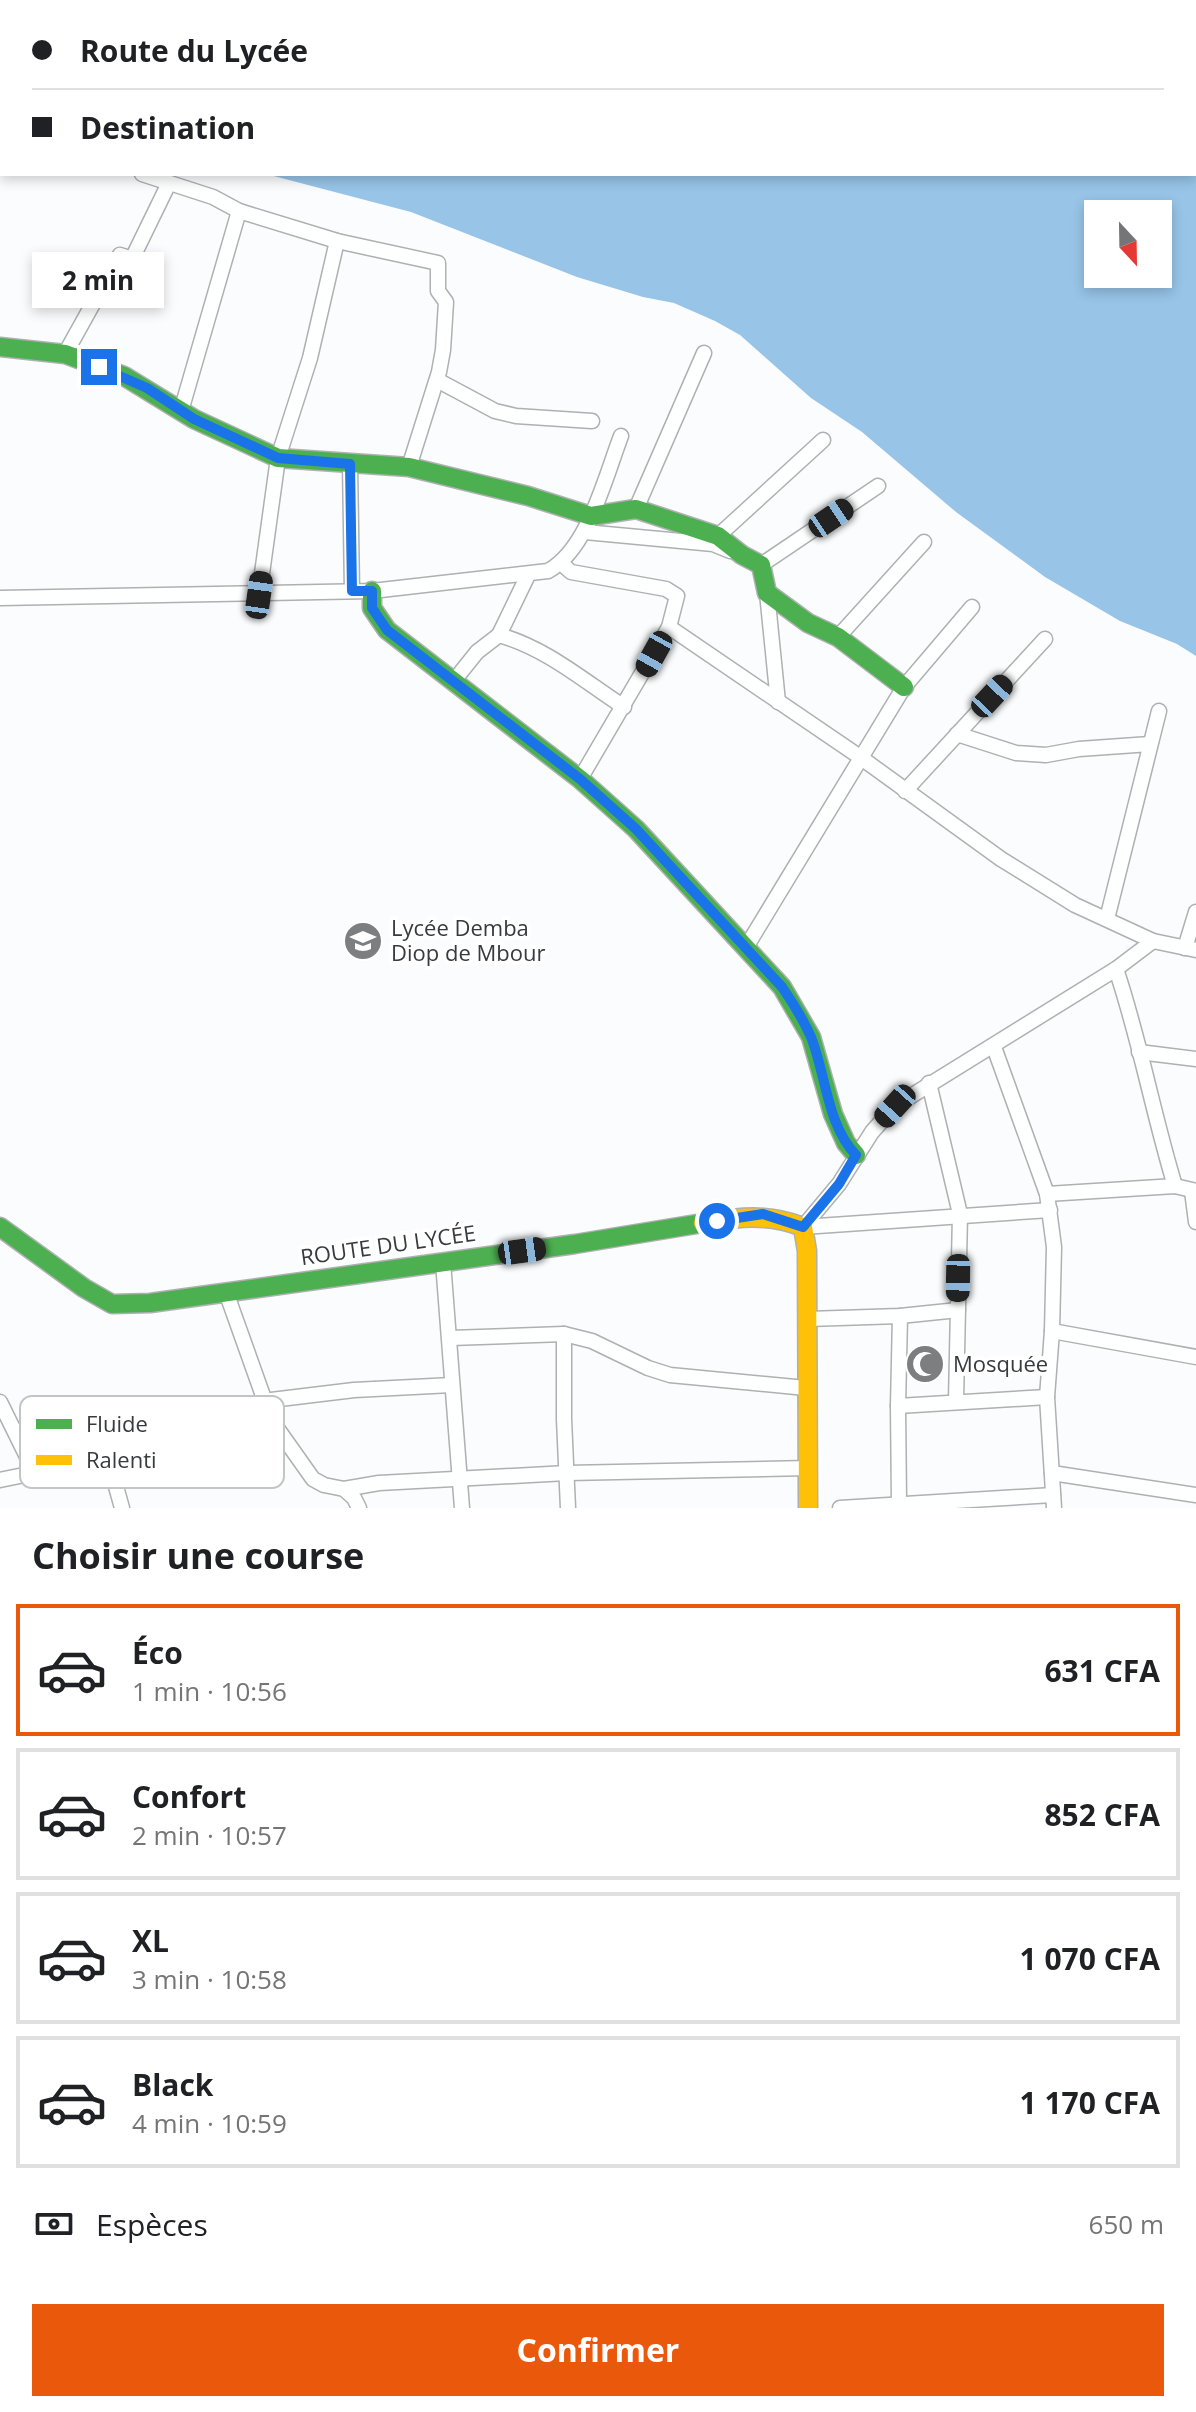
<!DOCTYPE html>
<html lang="fr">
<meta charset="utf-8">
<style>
:root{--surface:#fff;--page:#f2f2f2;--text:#202124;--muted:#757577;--line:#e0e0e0;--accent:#ea580c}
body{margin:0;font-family:"Open Sans",sans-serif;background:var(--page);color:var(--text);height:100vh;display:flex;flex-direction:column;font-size:30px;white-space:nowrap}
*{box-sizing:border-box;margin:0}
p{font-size:26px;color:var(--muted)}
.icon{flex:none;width:44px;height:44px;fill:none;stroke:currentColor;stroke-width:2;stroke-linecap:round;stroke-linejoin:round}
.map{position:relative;height:1508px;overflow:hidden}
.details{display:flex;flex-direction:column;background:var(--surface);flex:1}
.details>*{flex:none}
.hud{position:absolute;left:0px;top:0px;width:1196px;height:176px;box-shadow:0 4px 12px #0003;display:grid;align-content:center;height:176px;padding:0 32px;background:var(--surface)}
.needle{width:52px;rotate:158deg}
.controls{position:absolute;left:1084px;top:200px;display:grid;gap:16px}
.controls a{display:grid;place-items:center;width:88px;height:88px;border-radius:0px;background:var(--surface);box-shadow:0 4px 12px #0003;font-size:40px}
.end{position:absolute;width:36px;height:36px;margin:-18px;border:10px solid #1a73e8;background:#fff;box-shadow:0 0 0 4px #fff}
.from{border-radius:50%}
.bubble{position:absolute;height:56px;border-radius:0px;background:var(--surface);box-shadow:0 4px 12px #0003;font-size:26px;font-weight:700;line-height:56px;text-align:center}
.car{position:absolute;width:24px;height:48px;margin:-24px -12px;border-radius:10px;box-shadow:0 0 6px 2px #0007;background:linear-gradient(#222 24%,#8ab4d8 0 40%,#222 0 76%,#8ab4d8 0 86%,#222 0)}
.hud b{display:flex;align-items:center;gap:28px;height:76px;font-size:30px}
.hud b+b{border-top:2px solid var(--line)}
.hud i{width:20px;height:20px;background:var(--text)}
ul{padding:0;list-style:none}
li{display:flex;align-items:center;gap:24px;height:132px;margin:0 16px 12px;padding:0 16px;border:4px solid var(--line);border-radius:0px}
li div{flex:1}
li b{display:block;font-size:30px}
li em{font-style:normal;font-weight:700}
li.selected{border-color:var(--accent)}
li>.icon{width:72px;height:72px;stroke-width:1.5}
h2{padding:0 32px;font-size:36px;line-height:96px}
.pay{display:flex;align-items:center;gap:20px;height:88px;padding:0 32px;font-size:30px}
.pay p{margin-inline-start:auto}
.button{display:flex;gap:16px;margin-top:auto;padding:16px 32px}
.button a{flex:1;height:92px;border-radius:0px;background:var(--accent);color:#fff;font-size:32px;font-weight:700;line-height:92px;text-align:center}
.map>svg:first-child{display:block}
</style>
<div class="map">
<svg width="1196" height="1508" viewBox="0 0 1196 1508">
<rect width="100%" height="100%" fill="#fafcfd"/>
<path fill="#97c4e7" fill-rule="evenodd" d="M 0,0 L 1196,0 L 1196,656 L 1177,644 L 1120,621 L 1045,577 L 956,512 L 862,432 L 811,398 L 740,335 L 715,321 L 674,303 L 643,297 L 577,277 L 411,212 L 266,174 L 1194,174 L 1194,2 L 2,2 L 2,86 ZM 1098,214 L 1158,214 L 1158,274 L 1098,274 Z"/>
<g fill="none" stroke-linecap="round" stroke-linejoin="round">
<g stroke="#aeb0b1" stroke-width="17">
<g id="street">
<path d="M 0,132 L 2,133"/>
<path d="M 142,174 L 213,197 L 239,211 L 337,241 L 438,263 L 438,291 L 446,302 L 443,350 L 439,372 L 409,467"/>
<path d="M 65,354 L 120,255 L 132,259 L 169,183"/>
<path d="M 437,380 L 495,411 L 516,416 L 592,421"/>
<path d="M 181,411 L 239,211"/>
<path d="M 350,464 L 352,591"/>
<path d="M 636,509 L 704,353"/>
<path d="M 585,532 L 713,544 L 730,551"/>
<path d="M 718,536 L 823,440"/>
<path d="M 562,564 L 571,572 L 666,589 L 677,596 L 669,627 L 580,779"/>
<path d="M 761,565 L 878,486"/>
<path d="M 767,593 L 778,702"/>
<path d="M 259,595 L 278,458 L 310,358 L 337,241"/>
<path d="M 0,598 L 372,591 L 548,571 C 588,549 605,478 621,436"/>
<path d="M 669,627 L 860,757 L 1001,859 L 1075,905 L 1153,941 L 1196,950"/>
<path d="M 499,635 L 528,575"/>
<path d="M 838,637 L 924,542"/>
<path d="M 453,682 L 477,652 L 499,635 C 546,648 584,681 624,707"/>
<path d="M 957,734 L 1016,753 L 1046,755 L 1079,749 L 1150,744"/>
<path d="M 905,791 L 1045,639"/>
<path d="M 1107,919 L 1159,711"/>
<path d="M 1185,948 L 1196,912"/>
<path d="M 745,949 L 904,687 L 972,607"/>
<path d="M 1116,969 C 1140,1040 1153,1114 1175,1186"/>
<path d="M 994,1047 L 1047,1194 L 1054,1247 L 1052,1331 L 1047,1397 L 1054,1508"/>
<path d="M 1139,1052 L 1196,1059"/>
<path d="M 929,1083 L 960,1214 L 956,1401"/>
<path d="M 1192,1191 L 1196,1222"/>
<path d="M 1047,1194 L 1175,1186 L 1196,1191"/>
<path d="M 803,1227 L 839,1184 L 872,1132 L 895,1106 L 1116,969 L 1153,941"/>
<path d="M 803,1227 L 1050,1210"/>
<path d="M 443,1262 L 462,1508"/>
<path d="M 226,1292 L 272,1421 L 313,1479 L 324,1485 L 344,1489 L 379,1483 L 567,1473 L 809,1468"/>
<path d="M 808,1319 L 900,1316 L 958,1310"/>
<path d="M 1052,1331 L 1196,1357"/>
<path d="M 564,1334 L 564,1419 L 568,1508"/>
<path d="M 450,1338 L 564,1334 L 592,1341 L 648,1368 L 670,1375 L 806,1388"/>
<path d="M 263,1401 L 354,1390 L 452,1385"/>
<path d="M 0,1402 L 34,1471"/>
<path d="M 898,1406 L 1047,1397"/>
<path d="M 108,1458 L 122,1508"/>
<path d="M 1052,1473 L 1196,1495"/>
<path d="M 0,1480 L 108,1458 L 143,1457 L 182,1451 L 272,1421"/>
<path d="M 344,1489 L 354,1498 L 359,1508"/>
<path d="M 899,1503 L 898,1406 L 900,1316"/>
<path d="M 840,1508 L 1053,1495"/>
</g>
</g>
<g stroke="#aeb0b1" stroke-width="21">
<g id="fast">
<path d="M 0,347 L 65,354 L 124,376 L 194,419 L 278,458 L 409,467 L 528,496 L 591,516 L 636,509 L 718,536 L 742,555 L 761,565 L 767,593 L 808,623 L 838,637 L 904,687"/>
<path d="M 372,591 L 372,608 L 387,630 L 580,779 L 636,829 L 782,987 L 811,1037 L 833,1114 L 846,1143 L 856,1155"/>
<path d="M 0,1227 L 84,1288 L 112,1304 L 150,1303 L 575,1244 L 703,1223"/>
</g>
</g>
<g stroke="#aeb0b1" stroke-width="21">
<path id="slow" d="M 703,1223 C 739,1217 768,1213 803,1227 L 807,1251 L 808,1508"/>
</g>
<use href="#street" stroke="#feffff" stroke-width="14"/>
<use href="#fast" stroke="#4caf50" stroke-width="18"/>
<use href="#slow" stroke="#ffc107" stroke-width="18"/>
</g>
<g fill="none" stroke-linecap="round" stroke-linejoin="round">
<path stroke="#1a73e8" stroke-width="10" d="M 99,367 L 147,388 L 194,419 L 278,458 L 350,464 L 352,591 L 372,591 L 372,608 L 387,630 L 580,779 L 636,829 L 782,987 C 793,1003 803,1019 811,1037 C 826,1075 827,1125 856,1155 L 839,1184 L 803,1227 L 763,1214 L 717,1221"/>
</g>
<defs>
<g id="school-disc" transform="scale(2)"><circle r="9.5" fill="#7c7e80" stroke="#fff"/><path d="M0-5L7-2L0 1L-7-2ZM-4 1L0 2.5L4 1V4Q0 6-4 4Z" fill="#fff"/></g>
<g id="mosque-disc" transform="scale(2)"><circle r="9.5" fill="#7c7e80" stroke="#fff"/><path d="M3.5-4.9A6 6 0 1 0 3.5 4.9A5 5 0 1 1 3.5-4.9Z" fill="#fff"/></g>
</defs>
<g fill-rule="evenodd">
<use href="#school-disc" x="363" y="941"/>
<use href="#mosque-disc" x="925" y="1364"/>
</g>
<g text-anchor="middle" stroke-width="8" stroke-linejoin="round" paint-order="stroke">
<g font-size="22" fill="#383a3c" stroke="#fff" text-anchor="start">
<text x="391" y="936">Lycée Demba<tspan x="391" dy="25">Diop de Mbour</tspan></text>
<text x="953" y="1372">Mosquée</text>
</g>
<g font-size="22" fill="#383a3c" stroke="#fff">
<text transform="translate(388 1245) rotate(-8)" y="8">ROUTE DU LYCÉE</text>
</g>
</g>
<rect x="20" y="1396" width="264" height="92" rx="12" fill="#fff" stroke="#c3c4c4" stroke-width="2"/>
<rect x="36" y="1419" width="36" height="10" fill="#4caf50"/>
<rect x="36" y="1455" width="36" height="10" fill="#ffc107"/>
<g font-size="22" fill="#383a3c">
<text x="86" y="1432">Fluide</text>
<text x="86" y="1468">Ralenti</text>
</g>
</svg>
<div class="controls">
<a><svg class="needle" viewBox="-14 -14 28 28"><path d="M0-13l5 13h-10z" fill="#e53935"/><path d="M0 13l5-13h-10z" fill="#757577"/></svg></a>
</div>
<i class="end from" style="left:717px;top:1221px"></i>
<i class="end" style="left:99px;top:367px"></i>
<div class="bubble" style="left:32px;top:252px;width:132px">2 min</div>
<i class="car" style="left:831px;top:518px;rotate:56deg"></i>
<i class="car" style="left:259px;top:595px;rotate:8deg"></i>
<i class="car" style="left:654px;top:654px;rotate:209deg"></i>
<i class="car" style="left:992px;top:696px;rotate:43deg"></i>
<i class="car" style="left:895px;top:1106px;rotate:222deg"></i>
<i class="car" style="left:522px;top:1251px;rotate:82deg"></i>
<i class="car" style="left:958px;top:1278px;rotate:181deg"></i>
<div class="hud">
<b><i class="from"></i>Route du Lycée</b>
<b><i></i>Destination</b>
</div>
</div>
<section class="details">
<h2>Choisir une course</h2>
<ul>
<li class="selected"><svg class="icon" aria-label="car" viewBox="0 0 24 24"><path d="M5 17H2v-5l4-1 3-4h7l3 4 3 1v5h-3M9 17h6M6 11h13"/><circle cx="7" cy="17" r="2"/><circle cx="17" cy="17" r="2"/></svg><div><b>Éco</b><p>1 min · 10:56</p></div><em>631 CFA</em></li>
<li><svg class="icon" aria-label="car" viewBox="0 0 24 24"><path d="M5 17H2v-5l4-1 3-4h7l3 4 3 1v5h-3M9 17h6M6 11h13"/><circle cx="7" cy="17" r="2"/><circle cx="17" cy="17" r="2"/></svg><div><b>Confort</b><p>2 min · 10:57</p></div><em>852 CFA</em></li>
<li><svg class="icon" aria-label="car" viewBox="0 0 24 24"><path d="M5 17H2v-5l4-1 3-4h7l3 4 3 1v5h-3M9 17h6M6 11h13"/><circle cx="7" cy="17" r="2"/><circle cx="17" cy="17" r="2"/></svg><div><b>XL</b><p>3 min · 10:58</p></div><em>1 070 CFA</em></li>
<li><svg class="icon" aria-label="car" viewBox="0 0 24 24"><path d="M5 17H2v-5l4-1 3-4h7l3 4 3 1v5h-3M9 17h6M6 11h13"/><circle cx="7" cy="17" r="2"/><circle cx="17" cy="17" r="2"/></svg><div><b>Black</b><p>4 min · 10:59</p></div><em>1 170 CFA</em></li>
</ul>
<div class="pay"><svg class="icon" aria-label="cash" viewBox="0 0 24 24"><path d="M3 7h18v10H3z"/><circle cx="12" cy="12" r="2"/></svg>Espèces<p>650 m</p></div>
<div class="button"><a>Confirmer</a></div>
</section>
